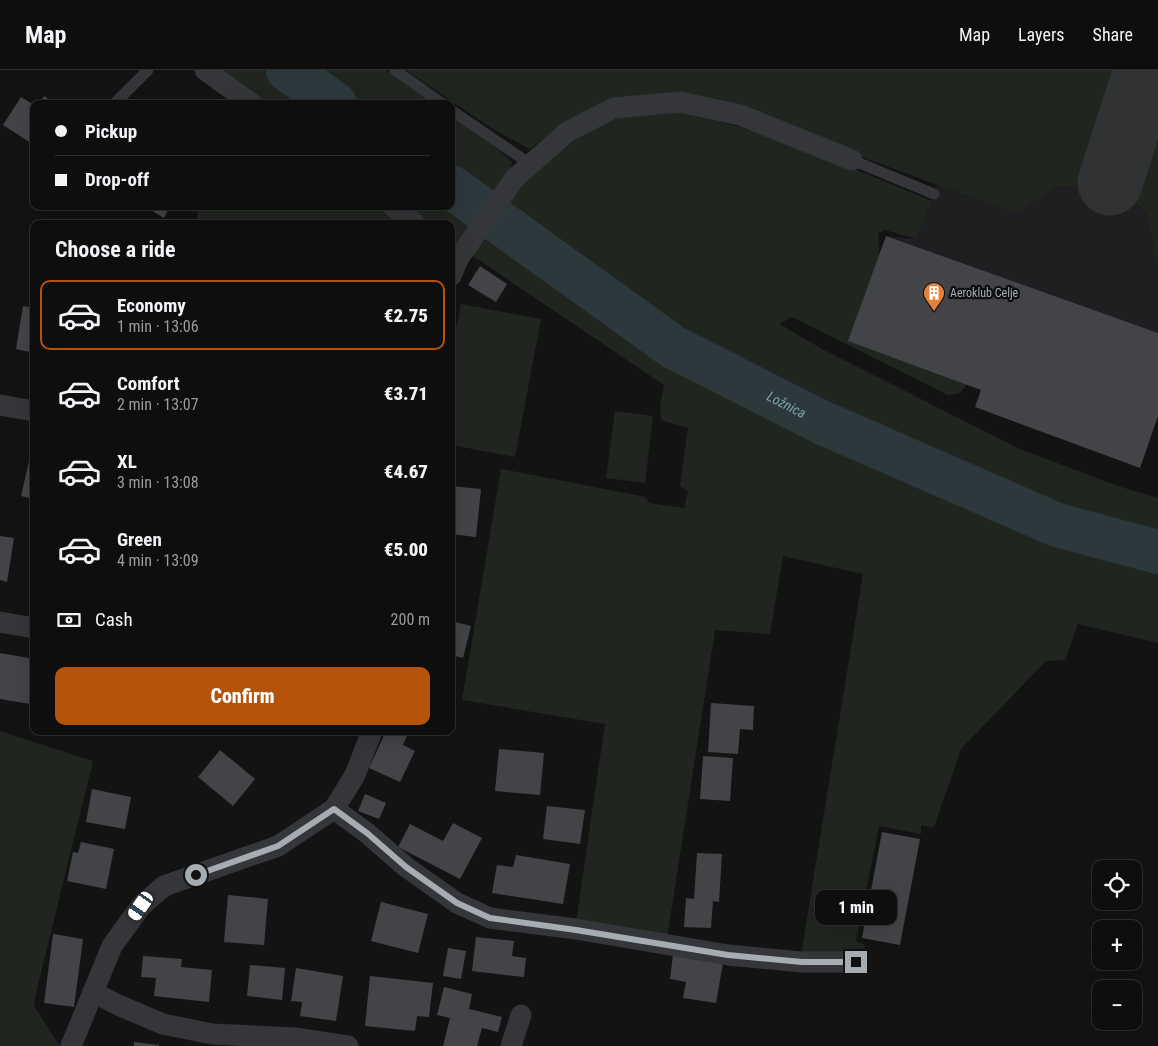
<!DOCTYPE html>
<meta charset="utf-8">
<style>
:root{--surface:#0e0e0f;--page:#1c1c1d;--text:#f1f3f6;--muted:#9b9c9e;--line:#2e2e2f;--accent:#b45309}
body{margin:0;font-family:"Roboto Condensed",sans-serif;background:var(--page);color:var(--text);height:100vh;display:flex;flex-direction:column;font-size:19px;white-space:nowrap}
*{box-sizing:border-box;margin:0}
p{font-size:16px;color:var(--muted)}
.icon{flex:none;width:28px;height:28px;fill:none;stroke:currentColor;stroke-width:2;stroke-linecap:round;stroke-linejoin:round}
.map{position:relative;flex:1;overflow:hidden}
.details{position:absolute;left:30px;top:150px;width:425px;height:515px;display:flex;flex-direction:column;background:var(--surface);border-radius:10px;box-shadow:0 5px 20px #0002,0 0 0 1px var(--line)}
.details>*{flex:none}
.banner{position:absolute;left:30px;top:30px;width:425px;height:110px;border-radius:10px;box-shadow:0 5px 20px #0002,0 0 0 1px var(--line);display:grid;align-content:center;height:110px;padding:0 25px;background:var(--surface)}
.fabs{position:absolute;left:1092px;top:790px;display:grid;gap:10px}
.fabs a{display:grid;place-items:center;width:50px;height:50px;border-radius:10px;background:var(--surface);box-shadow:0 5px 20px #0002,0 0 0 1px var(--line);font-size:25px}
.end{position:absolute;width:22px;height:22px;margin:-11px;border:6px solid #a5adb3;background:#111;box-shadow:0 0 0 2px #111}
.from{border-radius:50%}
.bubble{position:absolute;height:35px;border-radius:10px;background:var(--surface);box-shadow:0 5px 20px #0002,0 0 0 1px var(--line);font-size:16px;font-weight:800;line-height:35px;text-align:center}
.car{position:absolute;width:15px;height:30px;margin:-15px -8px;border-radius:6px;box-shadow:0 0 4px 1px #0007;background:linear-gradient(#fff 24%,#345 0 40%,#fff 0 76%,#345 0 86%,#fff 0)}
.banner b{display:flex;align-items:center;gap:18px;height:48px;font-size:19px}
.banner b+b{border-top:1px solid var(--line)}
.banner i{width:12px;height:12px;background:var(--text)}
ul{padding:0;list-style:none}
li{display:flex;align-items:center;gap:15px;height:70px;margin:0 10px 8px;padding:0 15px;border:2px solid transparent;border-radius:10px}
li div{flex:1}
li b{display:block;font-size:19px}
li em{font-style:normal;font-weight:800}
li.selected{border-color:var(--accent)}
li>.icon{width:45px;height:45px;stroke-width:1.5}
h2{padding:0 25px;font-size:22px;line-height:60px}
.pay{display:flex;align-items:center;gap:12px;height:55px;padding:0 25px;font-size:19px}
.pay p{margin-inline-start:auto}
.cta{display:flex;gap:10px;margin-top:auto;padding:10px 25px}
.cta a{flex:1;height:58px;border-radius:10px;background:var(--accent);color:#fff;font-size:20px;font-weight:800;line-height:58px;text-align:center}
header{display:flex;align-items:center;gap:30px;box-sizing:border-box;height:70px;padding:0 25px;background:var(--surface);border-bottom:1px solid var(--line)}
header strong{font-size:24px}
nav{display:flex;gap:28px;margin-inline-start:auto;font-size:18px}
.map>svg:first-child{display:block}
</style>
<header>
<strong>Map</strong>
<nav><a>Map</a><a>Layers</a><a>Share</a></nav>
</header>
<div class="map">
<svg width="1158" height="976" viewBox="0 0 1158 976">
<rect width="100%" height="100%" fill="#131314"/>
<path fill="#1f1f21" d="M 1098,112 L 1120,115 L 1147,145 L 1158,196 L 1158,263 L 886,166 L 916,169 L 932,131 L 937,115 L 1005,140 L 1018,143 L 1055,118 Z"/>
<g fill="#20261f">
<path d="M 219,0 L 266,0 L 312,34 L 265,34 Z"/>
<path d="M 303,0 L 386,0 L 434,34 L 352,34 Z"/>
<path d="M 406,0 L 1136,0 L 1098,112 L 1055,118 L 1018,143 L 1005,140 L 854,84 L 744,39 L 612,32 L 569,49 L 530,79 L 491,58 Z"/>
<path d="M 1158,4 L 1158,196 L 1147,145 L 1120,115 Z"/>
<path d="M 682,42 L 740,57 L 823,86 L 932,131 L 916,169 L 885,160 L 878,163 L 880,191 L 973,307 L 960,323 L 948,325 L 792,247 L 779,254 L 822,279 L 1020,379 L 1118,416 L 1158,428 L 1158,474 L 999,421 L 845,354 L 721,289 L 502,144 L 525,112 L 570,70 L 618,48 Z"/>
<path d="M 451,46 L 489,72 L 512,92 L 509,108 L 492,131 L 451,103 Z"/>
<path d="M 451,133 L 479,152 L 458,174 L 451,169 L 451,154 L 429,154 L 403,136 L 451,136 Z"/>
<path d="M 199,136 L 381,136 L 404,154 L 196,154 Z"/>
<path d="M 491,160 L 680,291 L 907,407 L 1078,472 L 1158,499 L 1158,573 L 1078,554 L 1065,590 L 1046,591 L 961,679 L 934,757 L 921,756 L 921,764 L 879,756 L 856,871 L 865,875 L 864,882 L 801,885 L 863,504 L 783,486 L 770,564 L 715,560 L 667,868 L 576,852 L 605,654 L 462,630 L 501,399 L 646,427 L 649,433 L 684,438 L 688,421 L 680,416 L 688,358 L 661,350 L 660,335 L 664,315 L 470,184 Z"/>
<path d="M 461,234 L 541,249 L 515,387 L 451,375 L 451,283 Z"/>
<path d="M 615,341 L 653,346 L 645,413 L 606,408 Z"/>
<path d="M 0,661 L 93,691 L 37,919 L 34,936 L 60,976 L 0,976 Z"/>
</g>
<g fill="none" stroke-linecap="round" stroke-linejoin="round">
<g stroke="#2d383c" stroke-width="44">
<path d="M 288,0 L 335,34"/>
<path id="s1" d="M 451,117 L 673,277 L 821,352 L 1057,455 L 1158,482"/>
</g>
<path stroke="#303234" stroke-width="65" d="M 1110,113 L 1146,0"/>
</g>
<g fill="#424447">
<path d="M 44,26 L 56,34 L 39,34 Z"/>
<path d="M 21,27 L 34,35 L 34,75 L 3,55 Z"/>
<path d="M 144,136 L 170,136 L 164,148 Z"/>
<path d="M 886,166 L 1158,263 L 1158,346 L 1140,398 L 975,337 L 981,320 L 848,271 Z"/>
<path d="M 480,196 L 507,214 L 496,232 L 468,215 Z"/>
<path d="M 23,236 L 34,238 L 34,283 L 16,279 Z"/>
<path d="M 33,374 L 34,374 L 34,429 L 21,426 Z"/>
<path d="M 451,416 L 481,419 L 476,467 L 451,464 Z"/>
<path d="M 0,466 L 14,468 L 7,512 L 0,510 Z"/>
<path d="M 451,551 L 471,556 L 463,588 L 451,585 Z"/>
<path d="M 0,583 L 34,589 L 34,613 L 30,634 L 0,629 Z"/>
<path d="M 711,633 L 754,636 L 753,660 L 740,659 L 738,684 L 708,682 Z"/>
<path d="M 386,661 L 409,661 L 403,675 L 415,681 L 400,712 L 369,698 Z"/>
<path d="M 499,679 L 544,683 L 540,725 L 495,721 Z"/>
<path d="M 220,680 L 255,709 L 233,736 L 198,707 Z"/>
<path d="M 703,686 L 733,688 L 730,731 L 700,729 Z"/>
<path d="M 92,719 L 131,727 L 125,759 L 86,752 Z"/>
<path d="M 365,724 L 386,733 L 379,749 L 358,741 Z"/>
<path d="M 547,736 L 585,740 L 580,774 L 543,769 Z"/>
<path d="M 453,753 L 482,768 L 460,809 L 398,777 L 410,754 L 443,771 Z"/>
<path d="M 882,762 L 920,769 L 900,875 L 862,868 Z"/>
<path d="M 81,772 L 114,779 L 106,819 L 67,811 L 73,782 L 78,783 Z"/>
<path d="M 697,783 L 722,784 L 719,832 L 713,831 L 711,858 L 684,857 L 686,828 L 694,829 Z"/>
<path d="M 516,785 L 570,794 L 563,834 L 492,823 L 497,795 L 513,797 Z"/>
<path d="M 228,825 L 268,829 L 264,875 L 224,872 Z"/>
<path d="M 381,832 L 428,844 L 418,883 L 371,871 Z"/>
<path d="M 53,864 L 83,869 L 74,937 L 44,933 Z"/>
<path d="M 476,867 L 514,871 L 512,886 L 526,888 L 524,907 L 472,901 Z"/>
<path d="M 448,878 L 466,881 L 461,909 L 443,906 Z"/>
<path d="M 673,885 L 723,893 L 716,933 L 683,928 L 686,912 L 670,909 Z"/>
<path d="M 143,886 L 182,889 L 181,897 L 212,900 L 209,932 L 154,926 L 156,908 L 141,907 Z"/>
<path d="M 250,895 L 285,898 L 282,930 L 247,926 Z"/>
<path d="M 296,898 L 343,906 L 336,951 L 300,946 L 302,932 L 291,931 Z"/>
<path d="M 370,906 L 433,913 L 429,947 L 417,946 L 415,961 L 365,956 Z"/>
<path d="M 444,917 L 472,924 L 469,939 L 502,947 L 498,962 L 482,958 L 477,976 L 443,976 L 450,948 L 437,945 Z"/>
<path d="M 134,972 L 159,975 L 159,976 L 134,976 Z"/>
</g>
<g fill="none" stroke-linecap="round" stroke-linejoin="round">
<g stroke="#343639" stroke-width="11">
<path d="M 395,0 L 443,34"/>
<path d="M 114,34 L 148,0"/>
<path d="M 451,40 L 530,94"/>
<path d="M 852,90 L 934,124"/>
</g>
<g stroke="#343639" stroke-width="21">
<path d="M 205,0 L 252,34"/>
<path d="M 393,136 L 415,154"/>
<path d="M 451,206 L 458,189 L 515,108 L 567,62 L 614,38 L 680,32 L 740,45 L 852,90"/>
<path d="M 0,335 L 34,341"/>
<path d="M 0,552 L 34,558"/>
<path d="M 334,739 L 367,763 L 406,797 L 457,833 L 490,848 L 576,859 L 728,885 L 802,892 L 856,892"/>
<path d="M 93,922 L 118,935 L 163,954 L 212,964 L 295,968 L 348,976"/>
<path d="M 71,976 L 112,876 L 141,836 L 164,816 L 278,776 L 334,739 L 355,705 L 372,661"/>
<path d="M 511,976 L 521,945"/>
</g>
</g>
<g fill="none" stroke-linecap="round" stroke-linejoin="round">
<path stroke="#a5adb3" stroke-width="6" d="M 196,805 L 278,776 L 334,739 L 367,763 L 406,797 L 457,833 L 490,848 L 576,860 L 728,885 L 802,892 L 856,892"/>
</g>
<defs>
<g id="building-pin" transform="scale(1.125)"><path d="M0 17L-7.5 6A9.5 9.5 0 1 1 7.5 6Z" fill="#e2823c" stroke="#0e0e0f"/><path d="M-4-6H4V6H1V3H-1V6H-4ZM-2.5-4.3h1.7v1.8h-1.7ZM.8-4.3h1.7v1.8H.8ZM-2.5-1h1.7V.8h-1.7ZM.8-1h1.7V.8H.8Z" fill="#fff"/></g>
</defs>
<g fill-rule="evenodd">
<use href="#building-pin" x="934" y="223"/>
</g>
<g text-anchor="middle" stroke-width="4.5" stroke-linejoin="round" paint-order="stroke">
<g font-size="12" fill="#a5adb3" stroke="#0e0e0f" text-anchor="start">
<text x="950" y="227">Aeroklub Celje</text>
</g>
<g font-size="14" font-style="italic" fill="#7ea2ac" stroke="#0e0e0f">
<text dy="5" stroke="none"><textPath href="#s1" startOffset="401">Ložnica</textPath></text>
</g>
</g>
</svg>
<div class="fabs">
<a><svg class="icon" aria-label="locate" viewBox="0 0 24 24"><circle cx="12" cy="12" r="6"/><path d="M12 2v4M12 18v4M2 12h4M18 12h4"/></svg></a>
<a>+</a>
<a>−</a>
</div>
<i class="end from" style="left:196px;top:805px"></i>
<i class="end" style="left:856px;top:892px"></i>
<div class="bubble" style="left:815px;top:820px;width:82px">1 min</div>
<i class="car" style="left:141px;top:836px;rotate:215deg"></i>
<div class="banner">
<b><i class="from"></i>Pickup</b>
<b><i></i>Drop-off</b>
</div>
<section class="details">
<h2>Choose a ride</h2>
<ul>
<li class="selected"><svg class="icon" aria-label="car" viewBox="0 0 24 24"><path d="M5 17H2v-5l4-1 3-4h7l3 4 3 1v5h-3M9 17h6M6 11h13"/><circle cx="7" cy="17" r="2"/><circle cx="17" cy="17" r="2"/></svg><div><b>Economy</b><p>1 min · 13:06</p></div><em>€2.75</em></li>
<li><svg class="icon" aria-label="car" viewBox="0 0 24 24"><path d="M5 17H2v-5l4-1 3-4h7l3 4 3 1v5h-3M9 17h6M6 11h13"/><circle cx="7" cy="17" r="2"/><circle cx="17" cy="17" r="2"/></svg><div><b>Comfort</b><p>2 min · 13:07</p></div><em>€3.71</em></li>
<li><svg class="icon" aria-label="car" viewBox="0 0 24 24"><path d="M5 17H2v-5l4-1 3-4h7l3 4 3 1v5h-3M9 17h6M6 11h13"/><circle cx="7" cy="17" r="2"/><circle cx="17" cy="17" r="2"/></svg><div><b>XL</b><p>3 min · 13:08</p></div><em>€4.67</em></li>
<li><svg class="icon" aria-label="car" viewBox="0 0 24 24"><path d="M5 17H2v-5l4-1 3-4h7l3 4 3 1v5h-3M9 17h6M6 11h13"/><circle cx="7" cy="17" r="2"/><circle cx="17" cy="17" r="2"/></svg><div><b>Green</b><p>4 min · 13:09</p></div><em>€5.00</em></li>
</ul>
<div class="pay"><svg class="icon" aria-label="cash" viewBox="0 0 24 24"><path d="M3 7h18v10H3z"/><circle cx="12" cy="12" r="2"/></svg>Cash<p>200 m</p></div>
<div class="cta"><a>Confirm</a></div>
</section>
</div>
